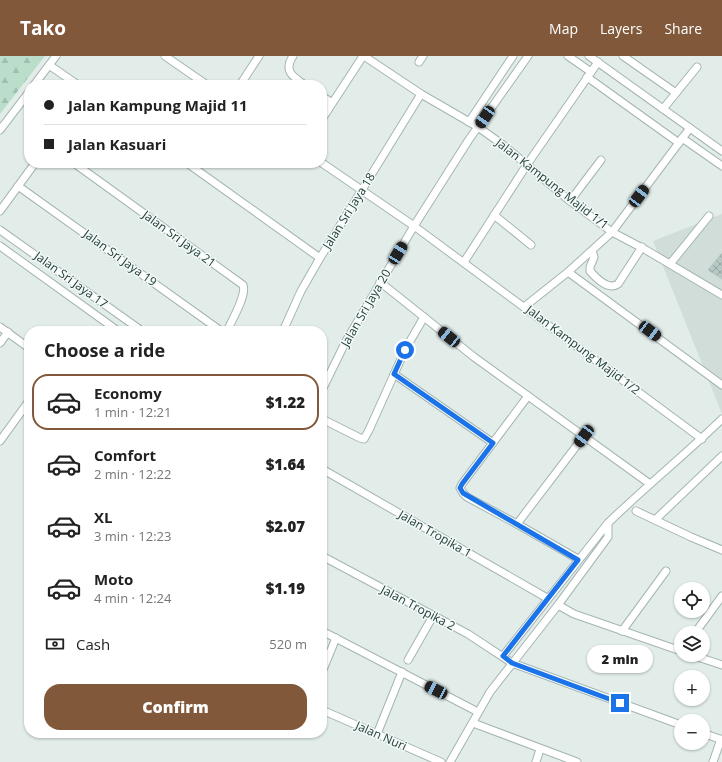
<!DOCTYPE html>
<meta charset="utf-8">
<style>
:root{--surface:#fff;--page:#f2f2f2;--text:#222;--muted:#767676;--line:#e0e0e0;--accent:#81583a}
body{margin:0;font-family:"Open Sans",sans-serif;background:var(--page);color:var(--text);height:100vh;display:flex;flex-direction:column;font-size:15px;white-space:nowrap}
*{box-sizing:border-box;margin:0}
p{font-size:13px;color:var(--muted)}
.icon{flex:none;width:22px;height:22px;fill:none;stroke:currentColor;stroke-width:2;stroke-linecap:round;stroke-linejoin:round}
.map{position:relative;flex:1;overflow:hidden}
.drawer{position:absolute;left:24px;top:270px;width:303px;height:412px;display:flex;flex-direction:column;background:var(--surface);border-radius:16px;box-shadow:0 1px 3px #0004}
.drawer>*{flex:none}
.top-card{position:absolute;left:24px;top:24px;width:303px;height:88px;border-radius:16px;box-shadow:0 1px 3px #0004;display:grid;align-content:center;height:88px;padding:0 20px;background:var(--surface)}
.tools{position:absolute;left:674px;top:526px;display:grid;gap:8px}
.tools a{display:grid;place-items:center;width:36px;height:36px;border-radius:50%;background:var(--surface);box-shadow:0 1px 3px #0004;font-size:20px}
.end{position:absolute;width:18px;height:18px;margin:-9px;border:5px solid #1a73e8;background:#fff;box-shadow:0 0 0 2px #fff}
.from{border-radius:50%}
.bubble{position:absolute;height:28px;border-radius:14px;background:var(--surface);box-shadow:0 1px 3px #0004;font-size:13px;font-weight:800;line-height:28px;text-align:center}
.car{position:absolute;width:12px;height:24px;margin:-12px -6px;border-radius:5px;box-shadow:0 0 3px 1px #0007;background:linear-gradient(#222 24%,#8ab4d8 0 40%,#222 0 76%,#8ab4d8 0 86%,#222 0)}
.top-card b{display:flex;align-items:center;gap:14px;height:38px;font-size:15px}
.top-card b+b{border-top:1px solid var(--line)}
.top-card i{width:10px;height:10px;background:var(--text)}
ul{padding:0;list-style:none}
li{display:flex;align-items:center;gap:12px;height:56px;margin:0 8px 6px;padding:0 12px;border:2px solid transparent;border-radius:16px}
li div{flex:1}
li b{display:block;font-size:15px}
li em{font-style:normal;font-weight:800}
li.active{border-color:var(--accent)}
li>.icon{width:36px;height:36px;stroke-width:1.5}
h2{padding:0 20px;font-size:18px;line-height:48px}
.pay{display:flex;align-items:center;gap:10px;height:44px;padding:0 20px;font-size:15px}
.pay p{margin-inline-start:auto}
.action{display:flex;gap:8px;margin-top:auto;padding:8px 20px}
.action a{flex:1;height:46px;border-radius:16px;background:var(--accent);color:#fff;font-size:16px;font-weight:800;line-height:46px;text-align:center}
header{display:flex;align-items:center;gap:24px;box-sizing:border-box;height:56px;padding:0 20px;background:var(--accent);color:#fff}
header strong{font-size:19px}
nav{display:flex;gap:22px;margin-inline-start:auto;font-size:14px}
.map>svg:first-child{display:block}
</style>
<header>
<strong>Tako</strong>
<nav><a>Map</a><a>Layers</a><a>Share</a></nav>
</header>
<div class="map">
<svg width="722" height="706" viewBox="0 0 722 706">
<defs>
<pattern id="forest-firs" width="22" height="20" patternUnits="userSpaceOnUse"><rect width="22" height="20" fill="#bbdecb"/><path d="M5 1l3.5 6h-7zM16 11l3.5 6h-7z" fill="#a0c0af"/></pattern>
<pattern id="building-cross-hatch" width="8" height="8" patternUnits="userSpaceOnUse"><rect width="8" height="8" fill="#b7c8c4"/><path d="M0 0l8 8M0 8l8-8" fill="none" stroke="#94a4a0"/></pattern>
</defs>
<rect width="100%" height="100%" fill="#e2edea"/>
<path fill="#d0ddd9" d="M 722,158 L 722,358 L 653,185 Z"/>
<path fill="url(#forest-firs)" d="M 0,0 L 45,0 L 0,58 Z"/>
<path fill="url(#building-cross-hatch)" stroke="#b4c7c2" d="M 722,197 L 722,223 L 708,214 Z"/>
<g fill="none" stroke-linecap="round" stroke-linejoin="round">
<g stroke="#a5b5b2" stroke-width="9">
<g id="minor">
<path d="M 165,0 L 207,29"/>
<path d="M 293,0 C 283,15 293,21 305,29"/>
<path d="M 364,0 L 421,38 L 478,71 L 503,89 L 570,145 L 612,176 L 646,194 L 722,239"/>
<path d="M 568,0 L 591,16"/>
<path d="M 589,0 L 722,95"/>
<path d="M 623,0 L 676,37"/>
<path d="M 419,6 L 423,0"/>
<path d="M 49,9 L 78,29"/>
<path d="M 587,21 L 679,87"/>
<path d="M 34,29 L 56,0"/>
<path d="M 240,29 L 259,0"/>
<path d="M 322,40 L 332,47"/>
<path d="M 663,53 L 697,11"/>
<path d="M 322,63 L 363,0"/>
<path d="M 469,66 L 513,0"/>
<path d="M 0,74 L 29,36"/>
<path d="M 682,82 L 722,110"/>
<path d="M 74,107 L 243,229 C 247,239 232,264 227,275"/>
<path d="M 187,107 L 320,202"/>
<path d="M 322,107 L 414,170 L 702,383"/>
<path d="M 18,130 L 221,275"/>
<path d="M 570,145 L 601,104"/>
<path d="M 0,155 L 35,107"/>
<path d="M 494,159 L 531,189"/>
<path d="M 0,174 L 142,275"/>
<path d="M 0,190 L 118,275"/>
<path d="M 592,195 L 594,201 L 590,211 L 590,215 C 596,222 608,235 618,228 L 642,191"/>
<path d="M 464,206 L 526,110 L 598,6"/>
<path d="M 670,208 L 709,160"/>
<path d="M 568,216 L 722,329"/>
<path d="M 380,226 L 474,301 L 650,428"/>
<path d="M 524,251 L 568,216 L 612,176 L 690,72"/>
<path d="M 0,271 L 29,292"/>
<path d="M 283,275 L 301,235 L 320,202 L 421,38"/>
<path d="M 0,287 L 8,276"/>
<path d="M 394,318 L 493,387"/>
<path d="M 322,334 L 346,285 L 414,170 L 468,85 L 528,0"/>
<path d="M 528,340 L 462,428 L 460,432 L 463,437 L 467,441 L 517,468 L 578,503"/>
<path d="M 322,363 L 360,382 L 364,383 L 369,374 L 405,294 L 424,261"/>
<path d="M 0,385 L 29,345"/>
<path d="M 322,413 L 547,542"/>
<path d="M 636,455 L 691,481 L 722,494"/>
<path d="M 655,464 L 722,400"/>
<path d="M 517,468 L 584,380"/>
<path d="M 322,500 L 468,578 L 512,607 L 681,669"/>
<path d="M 558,549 L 574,558 L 681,595"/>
<path d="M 322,575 L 478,656"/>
<path d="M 622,575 L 666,515"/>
<path d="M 695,577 L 722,540"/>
<path d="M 692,599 L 722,609"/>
<path d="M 503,600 L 608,467 C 645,431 685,399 722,363"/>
<path d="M 408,604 L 433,560"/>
<path d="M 322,616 L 336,582"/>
<path d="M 322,654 L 441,706"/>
<path d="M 473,667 L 577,706"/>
<path d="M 703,677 L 722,684"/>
<path d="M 377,678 L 402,616"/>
<path d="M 450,706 L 490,636 L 558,549 L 608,481 L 608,467"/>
<path d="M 536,706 L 540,693"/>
<path d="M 713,706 L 721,683"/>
</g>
</g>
<use href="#minor" stroke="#fff" stroke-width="7"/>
</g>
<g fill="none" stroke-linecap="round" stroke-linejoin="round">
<path stroke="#1a73e8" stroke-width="5" d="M 405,294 L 394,318 L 493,387 L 462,428 L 460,432 L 463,437 L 578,504 L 503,600 L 512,607 L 620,647"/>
</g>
<g text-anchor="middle" stroke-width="3" stroke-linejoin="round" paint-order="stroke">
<g font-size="12" fill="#223f3c" stroke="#f3f9f7">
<text transform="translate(552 128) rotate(38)" y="4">Jalan Kampung Majid 1/1</text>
<text transform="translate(349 155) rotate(-58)" y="4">Jalan Sri Jaya 18</text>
<text transform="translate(179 183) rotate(36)" y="4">Jalan Sri Jaya 21</text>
<text transform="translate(120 202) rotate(36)" y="4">Jalan Sri Jaya 19</text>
<text transform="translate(71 224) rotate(36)" y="4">Jalan Sri Jaya 17</text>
<text transform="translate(366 252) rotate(-60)" y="4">Jalan Sri Jaya 20</text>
<text transform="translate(583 294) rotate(37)" y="4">Jalan Kampung Majid 1/2</text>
<text transform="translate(435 478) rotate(30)" y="4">Jalan Tropika 1</text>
<text transform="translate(418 552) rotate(28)" y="4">Jalan Tropika 2</text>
<text transform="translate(381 680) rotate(24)" y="4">Jalan Nuri</text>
</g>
</g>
</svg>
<div class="tools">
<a><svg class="icon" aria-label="locate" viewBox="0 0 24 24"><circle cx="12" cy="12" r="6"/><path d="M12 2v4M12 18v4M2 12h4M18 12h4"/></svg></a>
<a><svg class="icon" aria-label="layers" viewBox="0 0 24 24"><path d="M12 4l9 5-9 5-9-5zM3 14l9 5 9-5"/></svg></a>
<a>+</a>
<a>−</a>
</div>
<i class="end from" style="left:405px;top:294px"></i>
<i class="end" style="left:620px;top:647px"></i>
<div class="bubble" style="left:587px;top:589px;width:66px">2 min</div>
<i class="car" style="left:485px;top:61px;rotate:214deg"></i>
<i class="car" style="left:639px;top:140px;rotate:37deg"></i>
<i class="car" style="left:398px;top:197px;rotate:31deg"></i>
<i class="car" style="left:650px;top:275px;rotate:127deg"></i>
<i class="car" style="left:449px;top:281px;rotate:309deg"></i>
<i class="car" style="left:584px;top:380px;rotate:217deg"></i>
<i class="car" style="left:436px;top:634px;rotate:297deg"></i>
<div class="top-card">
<b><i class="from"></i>Jalan Kampung Majid 11</b>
<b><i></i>Jalan Kasuari</b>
</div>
<section class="drawer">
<h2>Choose a ride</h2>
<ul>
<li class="active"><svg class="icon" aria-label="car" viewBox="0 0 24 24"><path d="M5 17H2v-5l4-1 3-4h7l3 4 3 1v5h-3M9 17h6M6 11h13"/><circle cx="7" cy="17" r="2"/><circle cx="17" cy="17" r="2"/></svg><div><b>Economy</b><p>1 min · 12:21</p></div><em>$1.22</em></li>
<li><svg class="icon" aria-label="car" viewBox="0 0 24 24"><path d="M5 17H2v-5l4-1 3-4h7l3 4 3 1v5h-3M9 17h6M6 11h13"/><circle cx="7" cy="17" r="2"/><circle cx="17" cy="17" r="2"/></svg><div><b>Comfort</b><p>2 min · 12:22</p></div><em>$1.64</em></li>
<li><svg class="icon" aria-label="car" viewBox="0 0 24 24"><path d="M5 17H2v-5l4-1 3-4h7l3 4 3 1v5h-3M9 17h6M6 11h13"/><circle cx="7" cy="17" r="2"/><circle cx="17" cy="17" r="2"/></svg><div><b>XL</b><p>3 min · 12:23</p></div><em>$2.07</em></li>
<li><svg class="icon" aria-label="car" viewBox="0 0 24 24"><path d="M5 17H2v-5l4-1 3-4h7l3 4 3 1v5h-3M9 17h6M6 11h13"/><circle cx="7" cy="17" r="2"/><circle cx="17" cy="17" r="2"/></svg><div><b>Moto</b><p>4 min · 12:24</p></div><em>$1.19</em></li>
</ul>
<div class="pay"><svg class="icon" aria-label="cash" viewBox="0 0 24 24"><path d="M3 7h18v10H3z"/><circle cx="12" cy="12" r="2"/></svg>Cash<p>520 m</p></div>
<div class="action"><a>Confirm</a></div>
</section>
</div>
